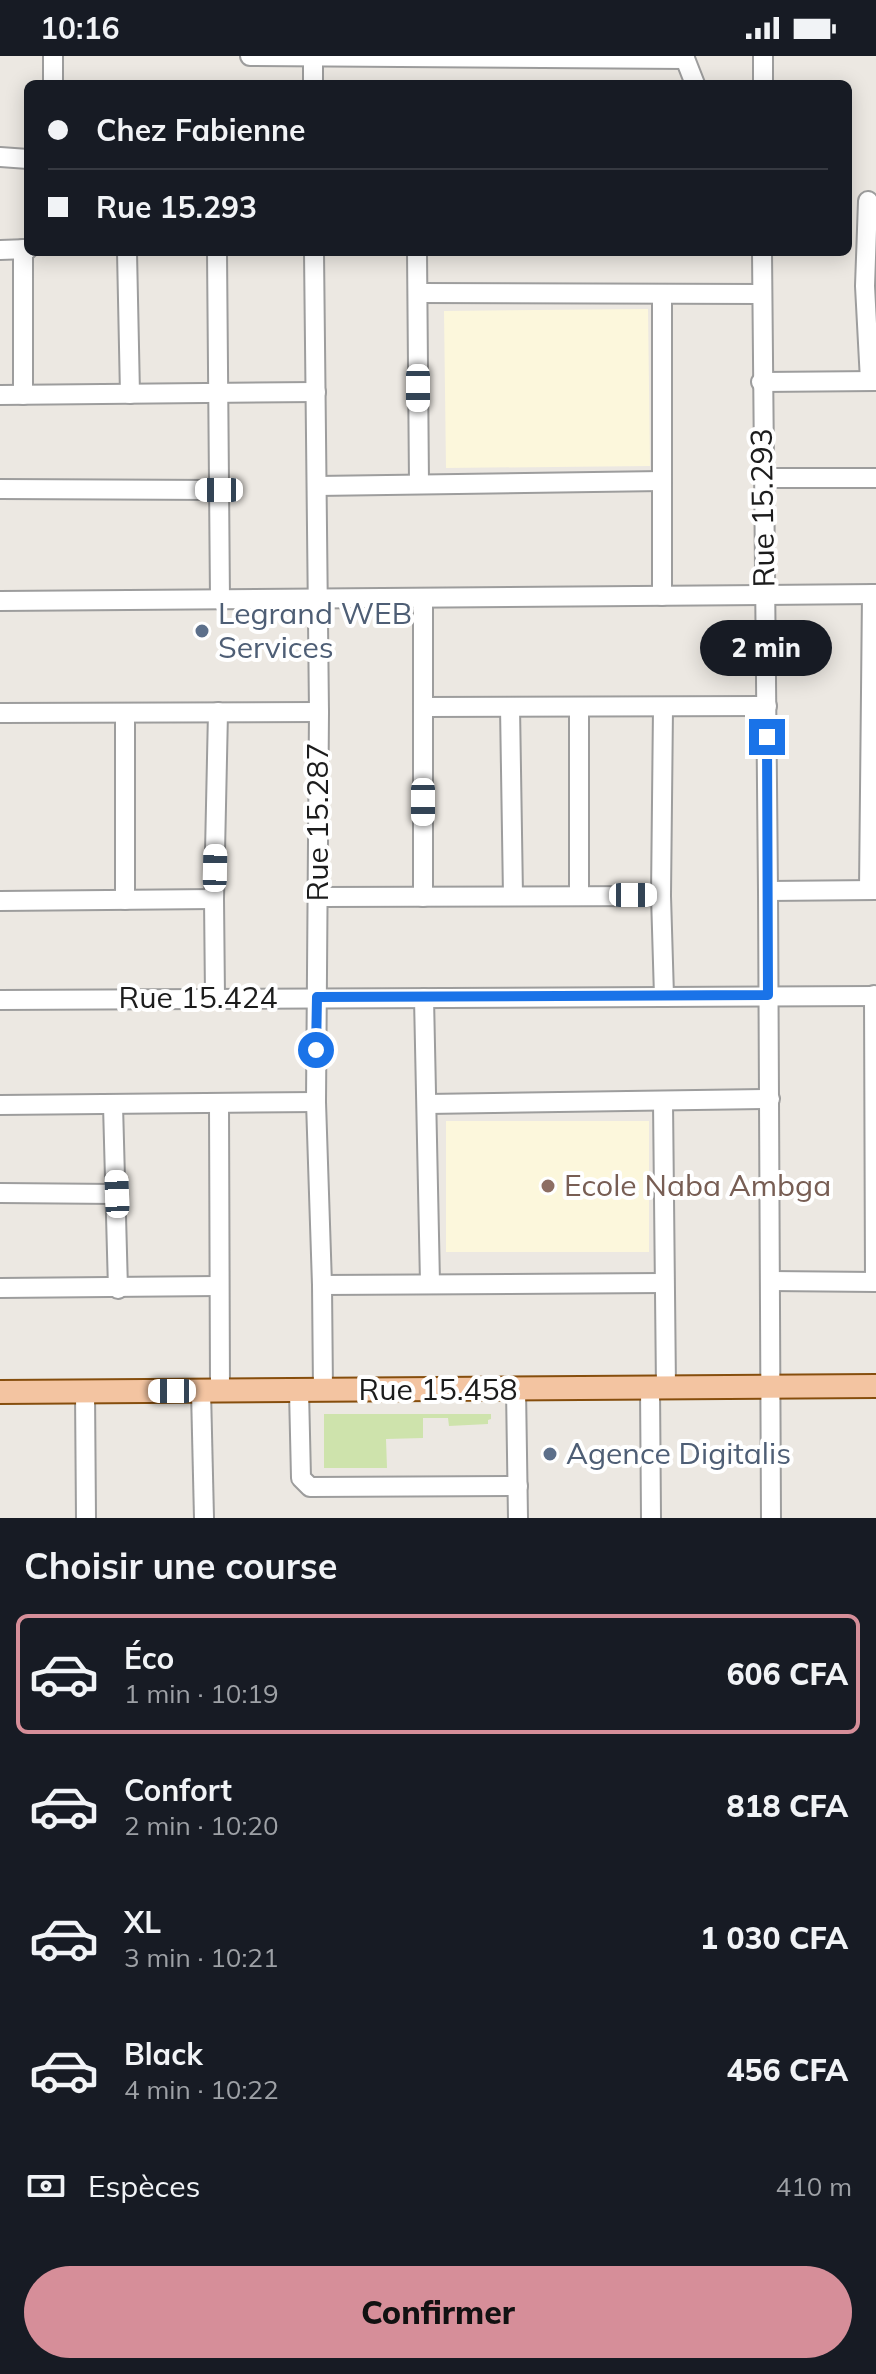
<!DOCTYPE html>
<html lang="fr">
<meta charset="utf-8">
<style>
:root{--surface:#171b24;--page:#242831;--text:#f1f3f6;--muted:#9ea1a6;--line:#363941;--accent:#d68e99}
body{margin:0;font-family:Mulish,sans-serif;background:var(--page);color:var(--text);height:100vh;display:flex;flex-direction:column;font-size:30px;white-space:nowrap}
*{box-sizing:border-box;margin:0}
p{font-size:26px;color:var(--muted)}
.icon{flex:none;width:44px;height:44px;fill:none;stroke:currentColor;stroke-width:2;stroke-linecap:round;stroke-linejoin:round}
.map{position:relative;height:1462px;overflow:hidden}
.panel{display:flex;flex-direction:column;background:var(--surface);flex:1}
.panel>*{flex:none}
.guide{position:absolute;left:24px;top:24px;width:828px;height:176px;border-radius:12px;box-shadow:0 4px 20px #0003;display:grid;align-content:center;height:176px;padding:0 24px;background:var(--surface)}
.end{position:absolute;width:36px;height:36px;margin:-18px;border:10px solid #1a73e8;background:#fff;box-shadow:0 0 0 4px #fff}
.from{border-radius:50%}
.bubble{position:absolute;height:56px;border-radius:28px;background:var(--surface);box-shadow:0 4px 20px #0003;font-size:26px;font-weight:800;line-height:56px;text-align:center}
.car{position:absolute;width:24px;height:48px;margin:-24px -12px;border-radius:10px;box-shadow:0 0 6px 2px #0007;background:linear-gradient(#fff 24%,#345 0 40%,#fff 0 76%,#345 0 86%,#fff 0)}
.guide b{display:flex;align-items:center;gap:28px;height:76px;font-size:30px}
.guide b+b{border-top:2px solid var(--line)}
.guide i{width:20px;height:20px;background:var(--text)}
ul{padding:0;list-style:none}
li{display:flex;align-items:center;gap:24px;height:120px;margin:0 16px 12px;padding:0 8px;border:4px solid transparent;border-radius:12px}
li div{flex:1}
li b{display:block;font-size:30px}
li em{font-style:normal;font-weight:800}
li.on{border-color:var(--accent)}
li>.icon{width:72px;height:72px;stroke-width:1.5}
h2{padding:0 24px;font-size:36px;line-height:96px}
.pay{display:flex;align-items:center;gap:20px;height:88px;padding:0 24px;font-size:30px}
.pay p{margin-inline-start:auto}
.action{display:flex;gap:16px;margin-top:auto;padding:16px 24px}
.action a{flex:1;height:92px;border-radius:48px;background:var(--accent);color:#111;font-size:32px;font-weight:800;line-height:92px;text-align:center}
.status{display:flex;justify-content:space-between;align-items:center;height:56px;padding:0 40px;background:var(--surface);direction:ltr}
.status svg{height:22px;fill:currentColor}
.map>svg:first-child{display:block}
</style>
<div class="status"><b>10:16</b><svg viewBox="0 0 49 12"><path d="M0 12V9h3v3zM5 12V6h3v6zM10 12V3h3v9zM15 12V0h3v12zM26 1h20v11H26zM47 4h2v5h-2z"/></svg></div>
<div class="map">
<svg width="876" height="1462" viewBox="0 0 876 1462">
<rect width="100%" height="100%" fill="#ece8e2"/>
<g fill="#fcf7dc">
<path d="M 648,253 L 650,410 L 446,412 L 444,255 Z"/>
<rect x="446" y="1065" width="203" height="131"/>
</g>
<path fill="#cee3ac" d="M 324,1358 L 491,1358 L 491,1363 L 488,1364 L 488,1368 L 449,1370 L 448,1362 L 423,1362 L 423,1382 L 386,1383 L 387,1412 L 324,1412 Z"/>
<g fill="none" stroke-linecap="round" stroke-linejoin="round">
<g stroke="#9d9d9d" stroke-width="22">
<g id="minor">
<path d="M 53,0 L 53,28"/>
<path d="M 250,0 L 685,3"/>
<path d="M 313,0 L 313,28"/>
<path d="M 684,0 L 695,28"/>
<path d="M 763,28 L 763,0"/>
<path d="M 0,101 L 28,103"/>
<path d="M 868,145 L 865,230 L 870,325"/>
<path d="M 0,194 L 28,193"/>
<path d="M 127,196 L 130,338"/>
<path d="M 217,196 L 220,544"/>
<path d="M 314,196 L 319,656 L 316,1046 L 322,1229 L 323,1335"/>
<path d="M 417,196 L 419,427"/>
<path d="M 762,196 L 768,835 L 771,1462"/>
<path d="M 418,237 L 762,238"/>
<path d="M 662,238 L 662,540"/>
<path d="M 761,326 L 876,325"/>
<path d="M 0,339 L 316,336"/>
<path d="M 23,339 L 23,193"/>
<path d="M 763,422 L 876,422"/>
<path d="M 317,430 L 662,425"/>
<path d="M 0,433 L 219,434"/>
<path d="M 423,542 L 423,841"/>
<path d="M 0,545 L 876,538"/>
<path d="M 423,651 L 767,650"/>
<path d="M 510,651 L 513,840"/>
<path d="M 579,651 L 579,839"/>
<path d="M 663,652 L 661,840 L 664,940"/>
<path d="M 0,657 L 319,656"/>
<path d="M 125,657 L 125,844"/>
<path d="M 869,834 L 872,538"/>
<path d="M 768,835 L 876,834"/>
<path d="M 318,841 L 661,840"/>
<path d="M 0,845 L 214,843"/>
<path d="M 874,939 L 875,1226"/>
<path d="M 215,941 L 214,843 L 218,656"/>
<path d="M 424,942 L 430,1227"/>
<path d="M 0,944 L 876,940"/>
<path d="M 663,1046 L 666,1332"/>
<path d="M 219,1048 L 220,1335"/>
<path d="M 427,1048 L 770,1043"/>
<path d="M 0,1049 L 316,1046"/>
<path d="M 113,1049 L 118,1233"/>
<path d="M 0,1137 L 117,1138"/>
<path d="M 770,1225 L 876,1226"/>
<path d="M 322,1229 L 664,1227"/>
<path d="M 0,1232 L 218,1230"/>
<path d="M 650,1332 L 651,1462"/>
<path d="M 516,1334 L 518,1462"/>
<path d="M 85,1335 L 86,1462"/>
<path d="M 201,1335 L 204,1462"/>
<path d="M 299,1335 L 301,1422 L 310,1431 L 518,1430"/>
</g>
</g>
<g stroke="#864e0d" stroke-width="26">
<path id="major" d="M 0,1336 L 876,1330"/>
</g>
<use href="#minor" stroke="#fff" stroke-width="18"/>
<use href="#major" stroke="#f3c4a1" stroke-width="22"/>
</g>
<g fill="none" stroke-linecap="round" stroke-linejoin="round">
<path stroke="#1a73e8" stroke-width="10" d="M 316,994 L 317,941 L 768,939 L 767,681"/>
</g>
<g fill="#5c6f8a" stroke="#fff" stroke-width="3">
<circle cx="202" cy="575" r="8"/>
<circle cx="550" cy="1398" r="8"/>
</g>
<circle fill="#8d6e63" stroke="#fff" stroke-width="3" cx="548" cy="1130" r="8"/>
<g text-anchor="middle" stroke-width="8" stroke-linejoin="round" paint-order="stroke">
<g font-size="30" fill="#1c1c1c" stroke="#fff">
<text transform="translate(763 452) rotate(-91)" y="10">Rue 15.293</text>
<text transform="translate(318 766) rotate(-90)" y="10">Rue 15.287</text>
<text x="198" y="952">Rue 15.424</text>
<text x="438" y="1344">Rue 15.458</text>
</g>
<g font-size="30" fill="#4e5e75" stroke="#fff" text-anchor="start">
<text x="218" y="568">Legrand WEB<tspan x="218" dy="34">Services</tspan></text>
<text x="566" y="1408">Agence Digitalis</text>
</g>
<g font-size="30" fill="#785e54" stroke="#fff" text-anchor="start">
<text x="564" y="1140">Ecole Naba Ambga</text>
</g>
</g>
</svg>
<i class="end from" style="left:316px;top:994px"></i>
<i class="end" style="left:767px;top:681px"></i>
<div class="bubble" style="left:700px;top:564px;width:132px">2 min</div>
<i class="car" style="left:418px;top:332px;rotate:180deg"></i>
<i class="car" style="left:219px;top:434px;rotate:270deg"></i>
<i class="car" style="left:423px;top:746px;rotate:180deg"></i>
<i class="car" style="left:215px;top:812px;rotate:1deg"></i>
<i class="car" style="left:633px;top:839px;rotate:90deg"></i>
<i class="car" style="left:117px;top:1138px;rotate:358deg"></i>
<i class="car" style="left:172px;top:1335px;rotate:270deg"></i>
<div class="guide">
<b><i class="from"></i>Chez Fabienne</b>
<b><i></i>Rue 15.293</b>
</div>
</div>
<section class="panel">
<h2>Choisir une course</h2>
<ul>
<li class="on"><svg class="icon" aria-label="car" viewBox="0 0 24 24"><path d="M5 17H2v-5l4-1 3-4h7l3 4 3 1v5h-3M9 17h6M6 11h13"/><circle cx="7" cy="17" r="2"/><circle cx="17" cy="17" r="2"/></svg><div><b>Éco</b><p>1 min · 10:19</p></div><em>606 CFA</em></li>
<li><svg class="icon" aria-label="car" viewBox="0 0 24 24"><path d="M5 17H2v-5l4-1 3-4h7l3 4 3 1v5h-3M9 17h6M6 11h13"/><circle cx="7" cy="17" r="2"/><circle cx="17" cy="17" r="2"/></svg><div><b>Confort</b><p>2 min · 10:20</p></div><em>818 CFA</em></li>
<li><svg class="icon" aria-label="car" viewBox="0 0 24 24"><path d="M5 17H2v-5l4-1 3-4h7l3 4 3 1v5h-3M9 17h6M6 11h13"/><circle cx="7" cy="17" r="2"/><circle cx="17" cy="17" r="2"/></svg><div><b>XL</b><p>3 min · 10:21</p></div><em>1 030 CFA</em></li>
<li><svg class="icon" aria-label="car" viewBox="0 0 24 24"><path d="M5 17H2v-5l4-1 3-4h7l3 4 3 1v5h-3M9 17h6M6 11h13"/><circle cx="7" cy="17" r="2"/><circle cx="17" cy="17" r="2"/></svg><div><b>Black</b><p>4 min · 10:22</p></div><em>456 CFA</em></li>
</ul>
<div class="pay"><svg class="icon" aria-label="cash" viewBox="0 0 24 24"><path d="M3 7h18v10H3z"/><circle cx="12" cy="12" r="2"/></svg>Espèces<p>410 m</p></div>
<div class="action"><a>Confirmer</a></div>
</section>
